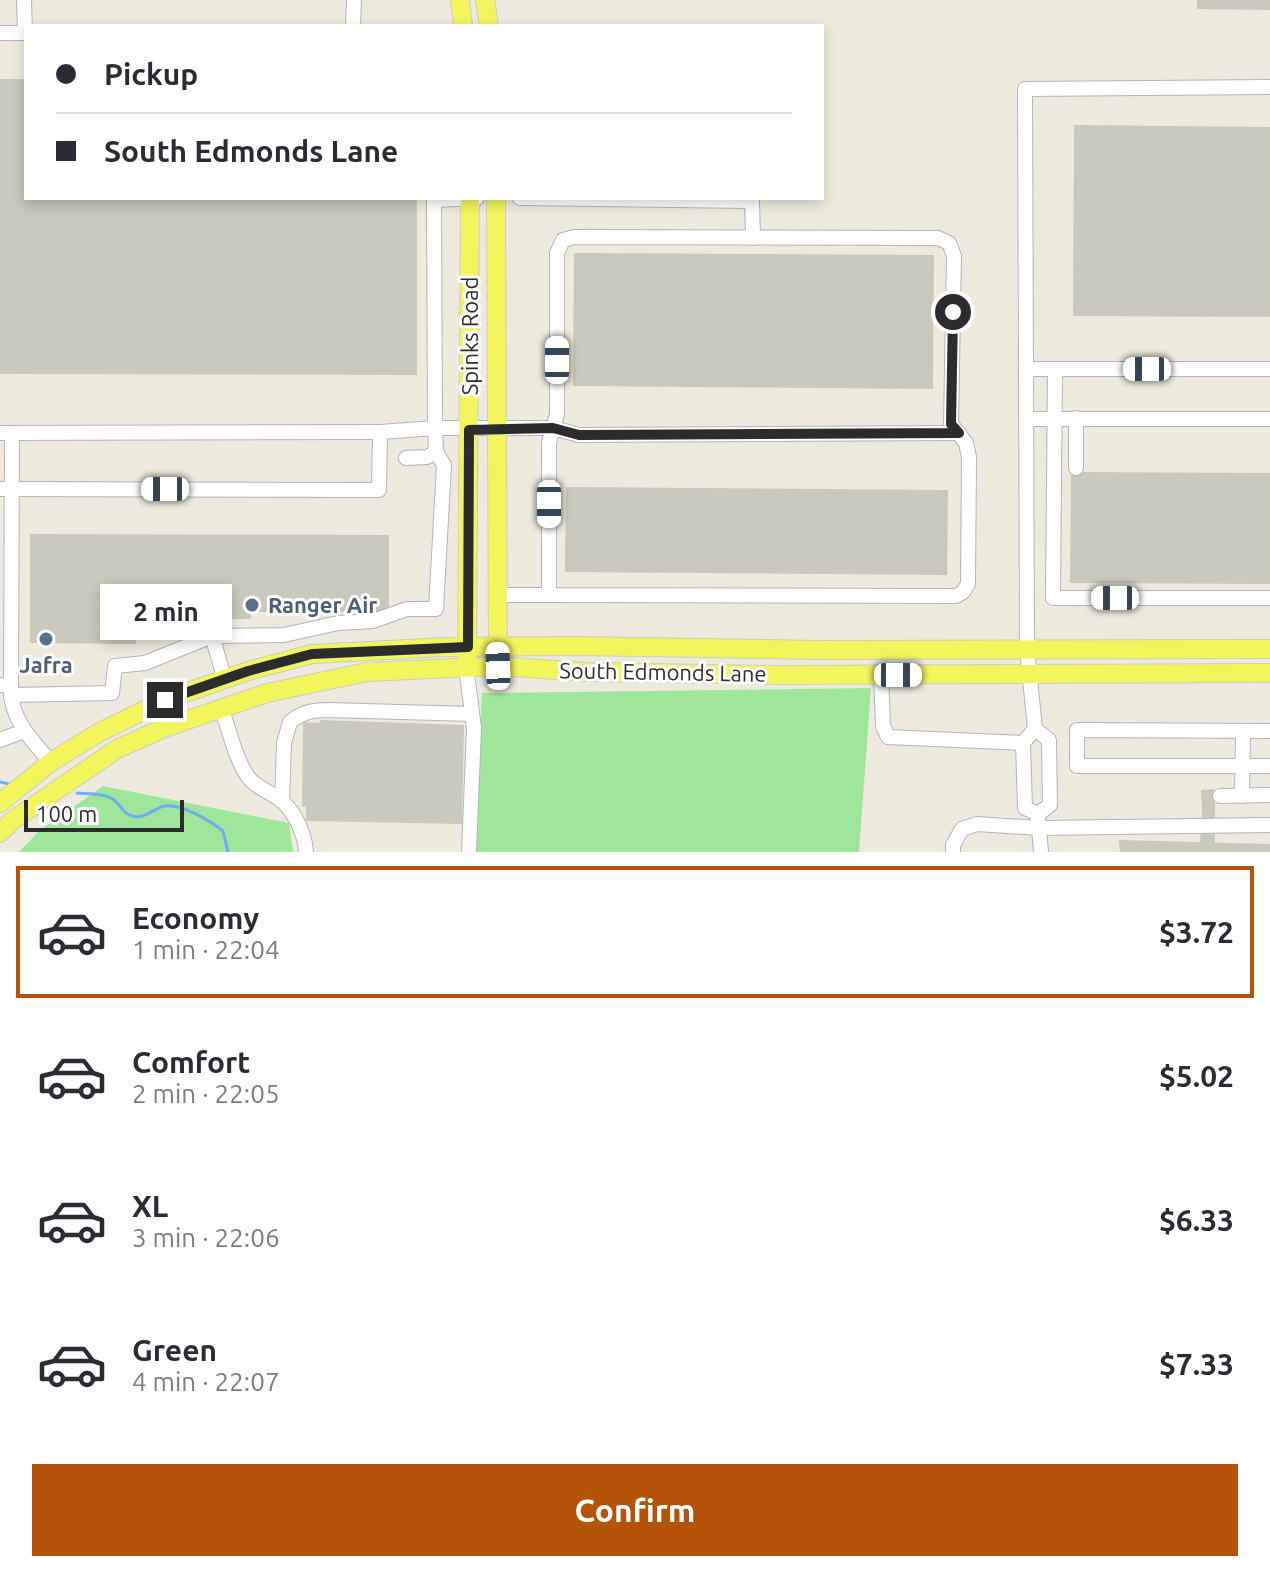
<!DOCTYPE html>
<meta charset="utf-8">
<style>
:root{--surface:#fff;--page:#f2f2f3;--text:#2b2b33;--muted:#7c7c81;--line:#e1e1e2;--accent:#b45309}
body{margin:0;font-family:Ubuntu,sans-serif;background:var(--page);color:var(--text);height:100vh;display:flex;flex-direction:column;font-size:30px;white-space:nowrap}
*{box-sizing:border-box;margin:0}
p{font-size:26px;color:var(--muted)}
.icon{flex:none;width:44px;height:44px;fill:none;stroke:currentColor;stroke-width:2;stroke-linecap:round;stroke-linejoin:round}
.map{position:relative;height:852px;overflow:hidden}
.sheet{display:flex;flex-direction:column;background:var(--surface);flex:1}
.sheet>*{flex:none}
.top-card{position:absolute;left:24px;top:24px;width:800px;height:176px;border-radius:0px;box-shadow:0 4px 12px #0003;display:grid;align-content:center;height:176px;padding:0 32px;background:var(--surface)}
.scale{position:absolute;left:24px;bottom:20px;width:160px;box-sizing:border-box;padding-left:8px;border:4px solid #2c2c2c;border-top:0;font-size:22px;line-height:28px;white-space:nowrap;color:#2c2c2c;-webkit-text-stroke:6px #fff;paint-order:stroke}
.end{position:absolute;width:36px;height:36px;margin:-18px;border:10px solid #2c2c2c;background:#fff;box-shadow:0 0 0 4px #fff}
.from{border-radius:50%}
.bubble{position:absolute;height:56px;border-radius:0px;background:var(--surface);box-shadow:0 4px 12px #0003;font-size:26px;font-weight:700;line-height:56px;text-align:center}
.car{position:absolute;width:24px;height:48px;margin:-24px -12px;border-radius:10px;box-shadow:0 0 6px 2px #0007;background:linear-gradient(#fff 24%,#345 0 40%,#fff 0 76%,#345 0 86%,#fff 0)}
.top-card b{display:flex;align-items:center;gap:28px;height:76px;font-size:30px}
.top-card b+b{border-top:2px solid var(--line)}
.top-card i{width:20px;height:20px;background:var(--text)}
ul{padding:14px 0 0;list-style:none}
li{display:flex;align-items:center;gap:24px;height:132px;margin:0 16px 12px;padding:0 16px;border:4px solid transparent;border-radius:0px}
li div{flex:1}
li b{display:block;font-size:30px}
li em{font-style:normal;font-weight:700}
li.on{border-color:var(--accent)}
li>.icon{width:72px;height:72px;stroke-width:1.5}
.cta{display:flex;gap:16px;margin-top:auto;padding:16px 32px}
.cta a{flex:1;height:92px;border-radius:0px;background:var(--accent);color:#fff;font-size:32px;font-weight:700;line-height:92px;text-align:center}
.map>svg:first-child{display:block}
</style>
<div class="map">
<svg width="1270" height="852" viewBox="0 0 1270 852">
<rect width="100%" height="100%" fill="#eeebde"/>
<g fill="#a0e69a">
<path d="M 871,688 L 859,852 L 475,852 L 482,693 Z"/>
<path d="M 103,786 L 289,823 L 293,852 L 19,852 L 39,831 Z"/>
</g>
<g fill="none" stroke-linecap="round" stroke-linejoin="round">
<g stroke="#6faef2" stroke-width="3">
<path d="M 0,782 L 9,784"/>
<path d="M 77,793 C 89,794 104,793 114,800 C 121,805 123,814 132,816 C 143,819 151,811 161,807 C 178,801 209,820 223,831 L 228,852"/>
</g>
</g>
<g fill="#c9c8bd" stroke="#cac8b8" stroke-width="2">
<path d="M 1198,0 L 1270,0 L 1270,9 L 1198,8 Z"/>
<path d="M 0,80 L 26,80 L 26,198 L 416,198 L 416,374 L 0,373 Z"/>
<path d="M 1075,126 L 1270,128 L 1270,316 L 1074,315 Z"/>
<path d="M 575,254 L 933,256 L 932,388 L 574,385 Z"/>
<path d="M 1072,473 L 1270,474 L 1270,583 L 1071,582 Z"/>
<path d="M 567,488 L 947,491 L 946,574 L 566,571 Z"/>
<path d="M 31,535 L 388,536 L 388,611 L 250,611 L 250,618 L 135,618 L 135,643 L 31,642 Z"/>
<path d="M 321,721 L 463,726 L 461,823 L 307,820 L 307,805 L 303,806 L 304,723 L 321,724 Z"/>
<path d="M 1213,790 L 1214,808 L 1203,809 L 1202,791 Z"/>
<path d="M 1214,808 L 1214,844 L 1201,843 L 1203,809 Z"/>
<path d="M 1120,841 L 1270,845 L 1270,852 L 1121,852 Z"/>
</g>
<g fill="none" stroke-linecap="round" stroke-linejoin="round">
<g stroke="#b2b2c0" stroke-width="16">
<g id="minor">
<path d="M 24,0 L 25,33"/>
<path d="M 353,26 L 354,0"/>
<path d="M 0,33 L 26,33"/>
<path d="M 520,198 L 752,201 L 753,238"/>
<path d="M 434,200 L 477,198"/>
<path d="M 1027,369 L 1270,369"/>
<path d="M 1055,369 L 1053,598 L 1270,598"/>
<path d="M 1076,418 L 1076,468"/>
<path d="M 1027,419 L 1270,419"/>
<path d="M 0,433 L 380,432"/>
<path d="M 406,458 L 427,457 L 436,452"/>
<path d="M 0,489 L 379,490 L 380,432 L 435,428 L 434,198"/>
<path d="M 497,595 L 549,595 L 956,596 L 963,592 L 968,584 L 969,457 L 966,443 L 951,424 L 954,256 L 949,243 L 938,238 L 574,237 L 563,240 L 557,253 L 557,414 L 549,443 L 549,595"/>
<path d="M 212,636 L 225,680"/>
<path d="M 466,667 L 474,728 L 469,852"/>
<path d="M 881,675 L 883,726 L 888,737 L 1023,743"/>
<path d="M 0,685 L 11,686 C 9,717 31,740 51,762"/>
<path d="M 11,686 L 12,433"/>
<path d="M 11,695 L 112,693 L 115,666 L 145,663 L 212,636 L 284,635 L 338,623 L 373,621 L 407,609 L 436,609 L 444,465 L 436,452 L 435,428 L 553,428 L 579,435 L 959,433"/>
<path d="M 221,707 C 229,729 235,758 248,777 C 258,790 272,792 283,802 C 296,814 305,835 306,852"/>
<path d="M 1035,729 L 1027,649 L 1025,89 L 1270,87"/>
<path d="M 1035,729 L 1049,740 L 1050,805 L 1038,814 L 1025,808 L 1023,743 Z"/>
<path d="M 1270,731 L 1077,730 L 1077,766 L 1270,766"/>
<path d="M 0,740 L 24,731"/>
<path d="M 1220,796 L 1270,795"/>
<path d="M 1242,796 L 1243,731"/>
<path d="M 282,801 L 284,743 L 290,722 C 303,712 312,710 328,710 L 472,714"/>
<path d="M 953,852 L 953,845 L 962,829 L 977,824 L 1039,828 L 1038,819"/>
<path d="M 1041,852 L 1039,828 L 1270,825"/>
</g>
</g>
<g stroke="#ccc" stroke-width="20">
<g id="major">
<path d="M 460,0 L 463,26"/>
<path d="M 485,0 L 489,26"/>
<path d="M 496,198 L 498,659"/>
<path d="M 467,656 L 470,198"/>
<path d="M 0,803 L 51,762 L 100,732 L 165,700 L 248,671 L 312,654 L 445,647 L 576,646 L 820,650 L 1270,649"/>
<path d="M 0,833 L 13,820 L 117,749 L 164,728 L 267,693 L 367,672 L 498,666 L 587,672 L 783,675 L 1270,673"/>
</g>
</g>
<use href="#minor" stroke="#fff" stroke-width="14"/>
<use href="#major" stroke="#f2f55c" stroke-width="18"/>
</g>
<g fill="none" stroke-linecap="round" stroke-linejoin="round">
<path stroke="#2c2c2c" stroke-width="10" d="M 165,700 L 248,671 L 312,654 L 468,647 L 469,430 L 553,428 L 579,435 L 959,433 L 951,424 L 953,312"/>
</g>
<g fill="#5c6f8a" stroke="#fff" stroke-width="3">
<circle cx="252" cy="605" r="8"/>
<circle cx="46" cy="639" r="8"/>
</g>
<g text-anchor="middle" stroke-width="6" stroke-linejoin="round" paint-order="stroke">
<g font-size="22" fill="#2c2c2c" stroke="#fff">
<text transform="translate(470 336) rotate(-90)" y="8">Spinks Road</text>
<text transform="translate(663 672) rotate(1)" y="8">South Edmonds Lane</text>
</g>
<g font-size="22" font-weight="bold" fill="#4e5e75" stroke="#fff" text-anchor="start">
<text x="268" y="613">Ranger Air</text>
<text x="46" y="673" text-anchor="middle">Jafra</text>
</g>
</g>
</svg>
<div class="scale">100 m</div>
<i class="end from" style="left:953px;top:312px"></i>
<i class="end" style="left:165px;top:700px"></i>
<div class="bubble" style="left:100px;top:584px;width:132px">2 min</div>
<i class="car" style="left:557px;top:360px;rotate:0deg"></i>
<i class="car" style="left:1147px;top:369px;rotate:270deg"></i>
<i class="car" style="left:165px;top:489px;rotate:270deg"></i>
<i class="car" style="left:549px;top:504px;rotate:180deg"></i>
<i class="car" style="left:1115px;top:598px;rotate:270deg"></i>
<i class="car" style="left:498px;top:666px;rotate:358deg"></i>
<i class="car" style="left:898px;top:675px;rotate:90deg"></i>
<div class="top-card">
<b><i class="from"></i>Pickup</b>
<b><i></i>South Edmonds Lane</b>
</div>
</div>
<section class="sheet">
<ul>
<li class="on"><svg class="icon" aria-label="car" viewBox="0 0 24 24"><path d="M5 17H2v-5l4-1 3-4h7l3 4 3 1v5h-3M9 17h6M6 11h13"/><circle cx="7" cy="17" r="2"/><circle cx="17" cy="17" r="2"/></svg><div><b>Economy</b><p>1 min · 22:04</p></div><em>$3.72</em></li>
<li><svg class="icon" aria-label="car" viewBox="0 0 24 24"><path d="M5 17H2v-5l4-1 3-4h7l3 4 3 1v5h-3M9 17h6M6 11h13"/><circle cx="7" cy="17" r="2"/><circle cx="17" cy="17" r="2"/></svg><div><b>Comfort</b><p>2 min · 22:05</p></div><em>$5.02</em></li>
<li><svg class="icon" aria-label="car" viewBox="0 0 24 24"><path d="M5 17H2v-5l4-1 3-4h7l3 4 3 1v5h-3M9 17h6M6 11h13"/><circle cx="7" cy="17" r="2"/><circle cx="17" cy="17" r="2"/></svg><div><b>XL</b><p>3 min · 22:06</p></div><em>$6.33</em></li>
<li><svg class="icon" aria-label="car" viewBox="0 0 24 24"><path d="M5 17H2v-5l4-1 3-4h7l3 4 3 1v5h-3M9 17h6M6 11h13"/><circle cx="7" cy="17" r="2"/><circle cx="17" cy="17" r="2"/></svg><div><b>Green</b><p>4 min · 22:07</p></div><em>$7.33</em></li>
</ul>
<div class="cta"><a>Confirm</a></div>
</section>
